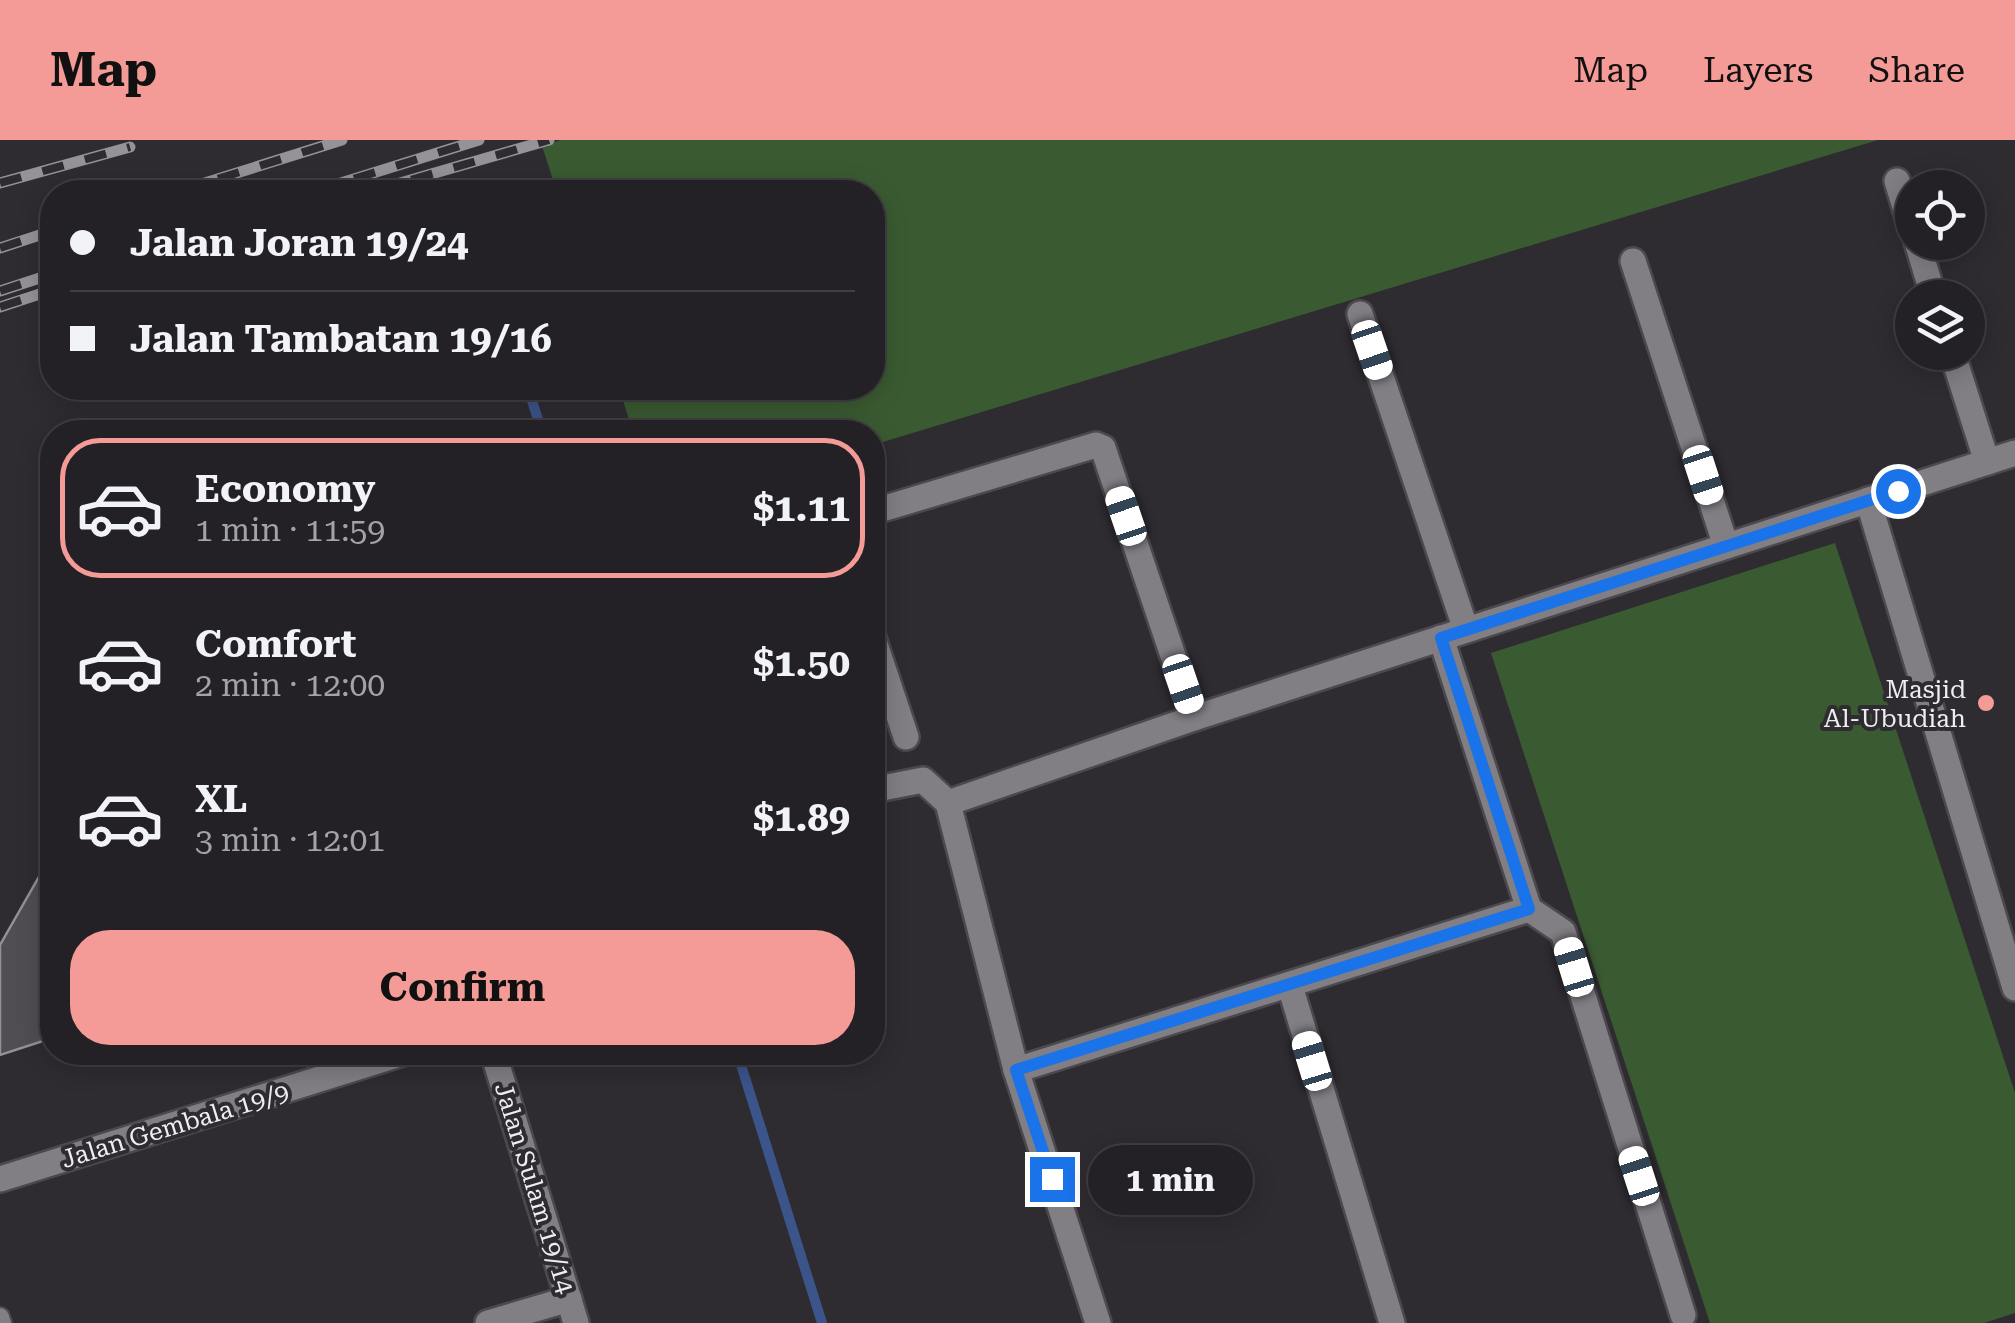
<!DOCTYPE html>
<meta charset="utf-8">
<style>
:root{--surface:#232125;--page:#2f2e32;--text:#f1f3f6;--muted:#a3a3a7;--line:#403e42;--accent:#f59b97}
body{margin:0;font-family:"Roboto Serif",serif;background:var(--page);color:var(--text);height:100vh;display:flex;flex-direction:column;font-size:38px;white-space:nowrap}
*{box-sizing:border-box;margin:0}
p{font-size:32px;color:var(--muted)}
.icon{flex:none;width:55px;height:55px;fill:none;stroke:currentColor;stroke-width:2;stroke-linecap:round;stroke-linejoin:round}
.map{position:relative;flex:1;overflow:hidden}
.side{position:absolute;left:40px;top:280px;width:845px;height:645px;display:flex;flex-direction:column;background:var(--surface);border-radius:40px;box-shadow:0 5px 25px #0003,0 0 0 2px var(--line)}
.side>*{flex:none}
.top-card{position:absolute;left:40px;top:40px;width:845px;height:220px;border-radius:40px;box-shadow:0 5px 25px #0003,0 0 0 2px var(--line);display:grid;align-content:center;height:220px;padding:0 30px;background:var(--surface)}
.controls{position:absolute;left:1895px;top:30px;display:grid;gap:20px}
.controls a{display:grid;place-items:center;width:90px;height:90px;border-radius:50%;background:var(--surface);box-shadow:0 5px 25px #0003,0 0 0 2px var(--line);font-size:50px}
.end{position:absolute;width:45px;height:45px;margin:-22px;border:12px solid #1a73e8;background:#fff;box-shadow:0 0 0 5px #fff}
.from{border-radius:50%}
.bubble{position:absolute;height:70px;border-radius:35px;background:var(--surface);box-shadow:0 5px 25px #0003,0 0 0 2px var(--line);font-size:32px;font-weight:700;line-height:70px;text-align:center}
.car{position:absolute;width:30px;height:60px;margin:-30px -15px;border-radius:12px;box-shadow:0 0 8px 2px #0007;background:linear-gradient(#fff 24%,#345 0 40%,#fff 0 76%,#345 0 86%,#fff 0)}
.top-card b{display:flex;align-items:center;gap:35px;height:95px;font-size:38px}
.top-card b+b{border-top:2px solid var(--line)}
.top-card i{width:25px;height:25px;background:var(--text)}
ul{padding:18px 0 0;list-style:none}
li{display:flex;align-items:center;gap:30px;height:140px;margin:0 20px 15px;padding:0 10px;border:5px solid transparent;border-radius:40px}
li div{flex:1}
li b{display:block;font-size:38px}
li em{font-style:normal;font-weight:700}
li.current{border-color:var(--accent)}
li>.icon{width:90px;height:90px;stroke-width:1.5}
.primary-button{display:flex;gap:20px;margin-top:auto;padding:20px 30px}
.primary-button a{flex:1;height:115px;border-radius:40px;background:var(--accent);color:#111;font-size:40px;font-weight:700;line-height:115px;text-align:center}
header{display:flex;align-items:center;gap:60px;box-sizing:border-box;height:140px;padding:0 50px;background:var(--accent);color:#111}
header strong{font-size:48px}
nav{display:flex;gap:55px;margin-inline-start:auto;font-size:35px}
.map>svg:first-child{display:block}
</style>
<header>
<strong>Map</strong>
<nav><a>Map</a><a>Layers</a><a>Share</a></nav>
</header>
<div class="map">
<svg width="2015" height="1183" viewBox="0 0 2015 1183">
<rect width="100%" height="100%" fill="#2f2c31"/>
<g fill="#3a5b32">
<path d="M 561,0 L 1878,0 L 873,305 L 872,292 L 633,292 L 619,248 L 872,248 L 872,52 L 557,52 L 542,6 Z"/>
<path d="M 1835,403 L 2015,953 L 2015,1173 L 1984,1183 L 1710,1183 L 1491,513 Z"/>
</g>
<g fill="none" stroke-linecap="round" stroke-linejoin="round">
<g stroke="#3b548a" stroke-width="10">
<path d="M 528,248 L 542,292"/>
<path d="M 737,912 L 822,1183"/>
</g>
</g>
<path fill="#504d53" stroke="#939096" stroke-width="2.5" d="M 52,714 L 52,898 L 0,915 L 0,805 Z"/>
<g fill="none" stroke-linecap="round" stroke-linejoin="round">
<g stroke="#4b494d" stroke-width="22">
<path id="service" d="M 0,1177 L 2,1183"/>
</g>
<g stroke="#4b494d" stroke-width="30">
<g id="minor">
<path d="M 1897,41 L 1912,90"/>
<path d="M 1917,102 L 1934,158"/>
<path d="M 1633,121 L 1726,406"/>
<path d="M 1360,174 L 1466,490"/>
<path d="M 1952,212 L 1987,322"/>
<path d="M 1868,360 L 2015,848"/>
<path d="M 872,372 L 1096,305 L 1103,308 L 1194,578"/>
<path d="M 872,495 L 906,597"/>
<path d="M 1441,498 L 1529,769"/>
<path d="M 872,650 L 923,640 L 948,663"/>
<path d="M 948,663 L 1194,578 L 2015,313"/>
<path d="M 948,663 L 1016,930 L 1098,1183"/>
<path d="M 1529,769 L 1563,792 L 1683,1175"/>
<path d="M 1290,846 L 1392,1183"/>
<path d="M 493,912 L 576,1183"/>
<path d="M 1016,930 L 1529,769"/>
<path d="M 0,1039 L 406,912"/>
<path d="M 488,1183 L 569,1159"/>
</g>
</g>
<use href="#service" stroke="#817e84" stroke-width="18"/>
<use href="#minor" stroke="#817e84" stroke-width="25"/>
<g stroke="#959397" stroke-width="11">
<g id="rail">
<path d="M 0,43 L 130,7"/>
<path d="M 176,52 L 342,0"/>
<path d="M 312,52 L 479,0"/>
<path d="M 369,52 L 549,0"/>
<path d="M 0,108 L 52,91"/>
<path d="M 0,151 L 52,134"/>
<path d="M 0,167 L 52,150"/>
</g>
</g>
<use href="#rail" stroke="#2f2c31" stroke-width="8" stroke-dasharray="22" stroke-linecap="butt"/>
</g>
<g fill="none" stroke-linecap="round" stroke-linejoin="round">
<path stroke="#1a73e8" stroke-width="12" d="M 1052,1039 L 1016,930 L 1529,769 L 1441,498 L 1898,351"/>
</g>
<circle fill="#f59b97" stroke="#2f2c31" stroke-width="4" cx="1986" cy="563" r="10"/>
<g text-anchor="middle" stroke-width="8" stroke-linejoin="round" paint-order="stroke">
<g font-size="25" fill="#eeedf0" stroke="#2f2c31" text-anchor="end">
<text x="1966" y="558">Masjid<tspan x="1966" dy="29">Al-Ubudiah</tspan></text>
</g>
<g font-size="25" fill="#eeedf0" stroke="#2f2c31">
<text transform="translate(175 985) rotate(-17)" y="9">Jalan Gembala 19/9</text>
<text transform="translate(535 1048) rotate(73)" y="9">Jalan Sulam 19/14</text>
</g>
</g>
</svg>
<div class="controls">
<a><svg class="icon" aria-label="locate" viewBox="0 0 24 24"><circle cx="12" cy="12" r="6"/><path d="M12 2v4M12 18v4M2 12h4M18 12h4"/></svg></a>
<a><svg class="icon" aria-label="layers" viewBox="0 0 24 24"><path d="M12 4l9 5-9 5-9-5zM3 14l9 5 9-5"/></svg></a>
</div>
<i class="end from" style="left:1898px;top:351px"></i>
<i class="end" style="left:1052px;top:1039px"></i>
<div class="bubble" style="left:1088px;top:1005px;width:165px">1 min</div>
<i class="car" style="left:1372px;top:210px;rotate:161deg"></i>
<i class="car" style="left:1703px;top:335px;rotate:162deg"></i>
<i class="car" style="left:1126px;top:376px;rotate:341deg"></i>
<i class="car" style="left:1183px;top:544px;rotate:161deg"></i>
<i class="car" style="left:1574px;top:827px;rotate:343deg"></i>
<i class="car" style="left:1312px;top:921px;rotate:343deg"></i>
<i class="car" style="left:1639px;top:1036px;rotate:342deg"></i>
<div class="top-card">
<b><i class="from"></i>Jalan Joran 19/24</b>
<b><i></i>Jalan Tambatan 19/16</b>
</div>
<section class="side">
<ul>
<li class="current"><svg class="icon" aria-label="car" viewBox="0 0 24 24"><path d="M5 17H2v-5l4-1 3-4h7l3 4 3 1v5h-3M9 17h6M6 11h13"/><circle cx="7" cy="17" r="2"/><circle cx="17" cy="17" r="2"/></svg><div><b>Economy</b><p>1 min · 11:59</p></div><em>$1.11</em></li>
<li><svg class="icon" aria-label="car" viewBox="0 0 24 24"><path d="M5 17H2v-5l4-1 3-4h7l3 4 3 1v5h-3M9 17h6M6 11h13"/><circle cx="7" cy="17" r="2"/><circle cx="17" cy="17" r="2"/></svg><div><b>Comfort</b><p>2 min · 12:00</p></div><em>$1.50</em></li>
<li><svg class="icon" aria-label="car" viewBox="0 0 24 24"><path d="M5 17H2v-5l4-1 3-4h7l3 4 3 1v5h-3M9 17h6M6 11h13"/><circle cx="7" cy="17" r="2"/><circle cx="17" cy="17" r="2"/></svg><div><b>XL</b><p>3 min · 12:01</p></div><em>$1.89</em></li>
</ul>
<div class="primary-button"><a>Confirm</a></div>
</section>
</div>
